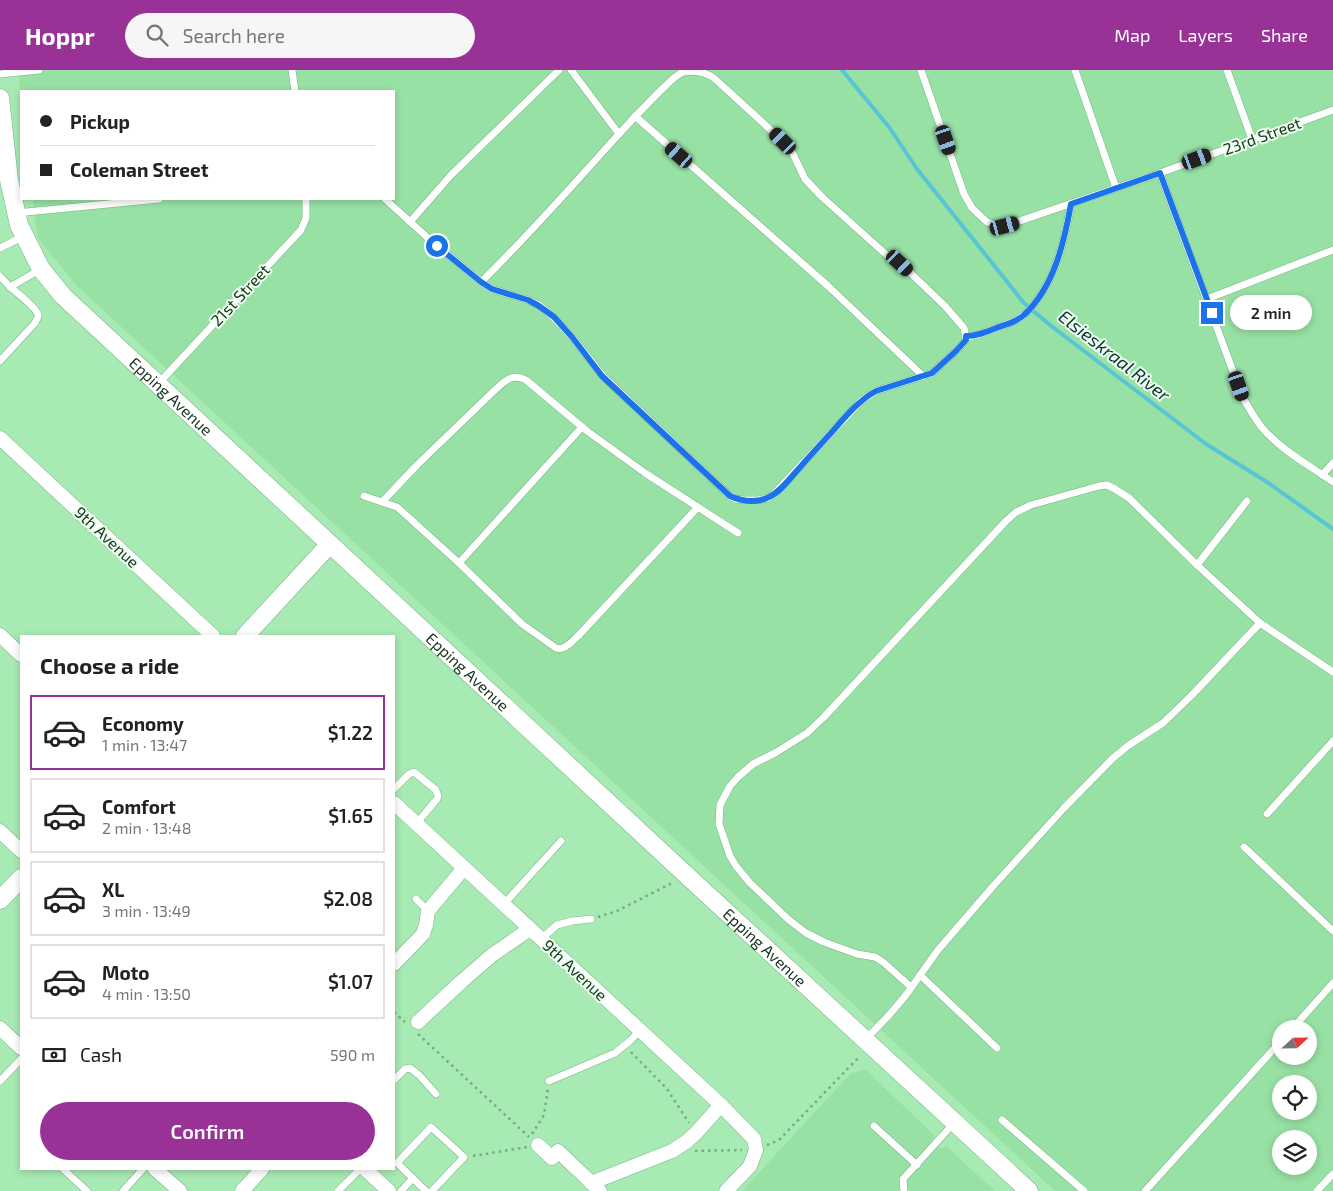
<!DOCTYPE html>
<meta charset="utf-8">
<style>
:root{--surface:#fff;--page:#f6f6f6;--text:#222;--muted:#767676;--line:#e0e0e0;--accent:#993296}
body{margin:0;font-family:"Exo 2",sans-serif;background:var(--page);color:var(--text);height:100vh;display:flex;flex-direction:column;font-size:19px;white-space:nowrap}
*{box-sizing:border-box;margin:0}
p{font-size:16px;color:var(--muted)}
.icon{flex:none;width:28px;height:28px;fill:none;stroke:currentColor;stroke-width:2;stroke-linecap:round;stroke-linejoin:round}
.map{position:relative;flex:1;overflow:hidden}
.details{position:absolute;left:20px;top:565px;width:375px;height:535px;display:flex;flex-direction:column;background:var(--surface);border-radius:0px;box-shadow:0 2px 8px #0003}
.details>*{flex:none}
.banner{position:absolute;left:20px;top:20px;width:375px;height:110px;border-radius:0px;box-shadow:0 2px 8px #0003;display:grid;align-content:center;height:110px;padding:0 20px;background:var(--surface)}
.needle{width:32px;rotate:68deg}
.controls{position:absolute;left:1272px;top:950px;display:grid;gap:10px}
.controls a{display:grid;place-items:center;width:45px;height:45px;border-radius:50%;background:var(--surface);box-shadow:0 2px 8px #0003;font-size:25px}
.end{position:absolute;width:22px;height:22px;margin:-11px;border:6px solid #1a73e8;background:#fff;box-shadow:0 0 0 2px #fff}
.from{border-radius:50%}
.bubble{position:absolute;height:35px;border-radius:18px;background:var(--surface);box-shadow:0 2px 8px #0003;font-size:16px;font-weight:600;line-height:35px;text-align:center}
.car{position:absolute;width:15px;height:30px;margin:-15px -8px;border-radius:6px;box-shadow:0 0 4px 1px #0007;background:linear-gradient(#222 24%,#8ab4d8 0 40%,#222 0 76%,#8ab4d8 0 86%,#222 0)}
.banner b{display:flex;align-items:center;gap:18px;height:48px;font-size:19px}
.banner b+b{border-top:1px solid var(--line)}
.banner i{width:12px;height:12px;background:var(--text)}
ul{padding:0;list-style:none}
li{display:flex;align-items:center;gap:15px;height:75px;margin:0 10px 8px;padding:0 10px;border:2px solid var(--line);border-radius:0px}
li div{flex:1}
li b{display:block;font-size:19px}
li em{font-style:normal;font-weight:600}
li.on{border-color:var(--accent)}
li>.icon{width:45px;height:45px;stroke-width:1.5}
h2{padding:0 20px;font-size:22px;line-height:60px}
.pay{display:flex;align-items:center;gap:12px;height:55px;padding:0 20px;font-size:19px}
.pay p{margin-inline-start:auto}
.button{display:flex;gap:10px;margin-top:auto;padding:10px 20px}
.button a{flex:1;height:58px;border-radius:30px;background:var(--accent);color:#fff;font-size:20px;font-weight:600;line-height:58px;text-align:center}
header{display:flex;align-items:center;gap:30px;box-sizing:border-box;height:70px;padding:0 25px;background:var(--accent);color:#fff}
header strong{font-size:24px}
nav{display:flex;gap:28px;margin-inline-start:auto;font-size:18px}
.search{width:350px;height:45px;background:var(--page);display:flex;align-items:center;gap:12px;box-sizing:border-box;padding:0 18px;border-radius:28px;color:var(--muted);font-size:19px}
.map>svg:first-child{display:block}
</style>
<header>
<strong>Hoppr</strong>
<div class="search"><svg class="icon" aria-label="search" viewBox="0 0 24 24"><circle cx="10" cy="10" r="6"/><path d="M15 15l6 6"/></svg>Search here</div>
<nav><a>Map</a><a>Layers</a><a>Share</a></nav>
</header>
<div class="map">
<svg width="1333" height="1121" viewBox="0 0 1333 1121">
<rect width="100%" height="100%" fill="#a8eab3"/>
<g fill="#98e1a5" fill-rule="evenodd">
<path d="M 18,0 L 1333,0 L 1333,1121 L 1055,1121 L 76,215 L 37,167 L 33,129 L 394,129 L 394,21 L 21,21 L 21,27 ZM 1281,959 L 1309,959 L 1309,986 L 1281,986 ZM 1281,1014 L 1309,1014 L 1309,1041 L 1281,1041 ZM 1281,1069 L 1309,1069 L 1309,1096 L 1281,1096 Z"/>
<path d="M 866,1000 L 934,1065 L 933,1071 L 941,1079 L 946,1076 L 995,1121 L 742,1121 L 851,1003 Z"/>
</g>
<g fill="none" stroke-linecap="round" stroke-linejoin="round">
<path stroke="#58c5d6" stroke-width="4" d="M 842,0 L 889,57 L 917,99 L 1024,233 L 1050,255 L 1206,374 L 1267,412 L 1333,459"/>
<g stroke="#74b580" stroke-width="8">
<g id="service">
<path d="M 292,0 L 295,21"/>
<path d="M 571,0 L 619,64"/>
<path d="M 921,0 L 964,124 L 972,138 L 987,152 L 999,156 L 1005,156 L 1160,103 L 1333,40"/>
<path d="M 1075,0 L 1116,118"/>
<path d="M 1227,0 L 1252,69"/>
<path d="M 0,4 L 39,0"/>
<path d="M 635,46 L 828,216 L 923,306"/>
<path d="M 1160,103 L 1242,326 C 1249,338 1255,350 1264,360 C 1283,381 1310,396 1333,412"/>
<path d="M 385,129 L 429,169 L 481,212 L 492,219 L 528,230 L 539,235 L 553,247 L 572,267 L 603,306 L 730,426 L 736,429 L 744,430 L 758,430 L 768,428 L 773,425 L 861,331 L 876,321 L 932,303 L 955,282 L 966,270 L 966,267 L 964,258 L 945,236 L 900,193 L 889,187 L 822,127 L 805,109 L 793,84 L 786,74 L 715,9 C 706,2 695,0 683,2 C 674,6 667,15 660,21 C 642,39 625,57 608,76 C 567,122 525,169 481,212"/>
<path d="M 16,143 L 159,129"/>
<path d="M 410,152 L 451,105 L 559,0"/>
<path d="M 0,178 L 24,166"/>
<path d="M 0,206 L 10,217"/>
<path d="M 1207,229 L 1333,180"/>
<path d="M 966,267 C 977,266 986,262 996,258 C 1005,255 1016,252 1024,245 C 1054,217 1064,173 1071,134"/>
<path d="M 0,291 L 35,253 C 36,250 39,247 38,245 C 37,238 16,222 10,217 L 41,199"/>
<path d="M 158,314 L 301,160 L 306,148 L 306,129"/>
<path d="M 1322,405 L 1333,393"/>
<path d="M 364,426 L 397,437 L 459,493 L 522,554 L 556,578 C 565,581 572,571 579,565 L 698,437"/>
<path d="M 382,432 L 417,395 L 496,319 C 506,310 513,303 526,310 L 587,361 L 645,403 L 738,463"/>
<path d="M 459,493 L 582,357"/>
<path d="M 1197,495 L 1247,431"/>
<path d="M 394,719 L 409,704 L 414,702 L 436,720 L 438,726 L 437,729 L 416,754"/>
<path d="M 1267,744 L 1333,671"/>
<path d="M 1244,777 L 1333,861"/>
<path d="M 416,829 L 428,841"/>
<path d="M 503,835 L 561,771"/>
<path d="M 541,869 L 557,855 L 572,851 L 591,849"/>
<path d="M 920,905 L 997,978"/>
<path d="M 911,917 L 883,892 L 875,887 L 857,884 L 824,872 L 806,863 L 789,850 L 750,813 L 736,796 L 730,786 L 719,754 L 720,735 L 730,716 L 738,707 L 753,694 L 775,683 L 807,663 L 824,647 L 1006,451 L 1016,442 L 1031,435 L 1099,416 L 1107,415 L 1115,419 L 1129,428 L 1197,495 L 1260,553 L 1333,602"/>
<path d="M 1292,959 L 1333,913"/>
<path d="M 865,970 L 890,944 L 906,925 L 938,880 L 995,814 L 1064,738 L 1113,688 L 1129,675 L 1163,653 L 1192,625 L 1260,553"/>
<path d="M 394,1010 L 405,999 L 410,998 L 419,1005 L 436,1024"/>
<path d="M 0,1011 L 21,989"/>
<path d="M 549,1011 L 615,983 L 631,970 L 640,960"/>
<path d="M 1002,1050 L 1084,1121"/>
<path d="M 874,1056 L 917,1095"/>
<path d="M 63,1099 L 87,1121"/>
<path d="M 123,1121 L 143,1099"/>
<path d="M 338,1121 L 360,1099"/>
<path d="M 401,1121 L 413,1108"/>
<path d="M 426,1121 L 397,1093 L 431,1057 L 464,1087 L 432,1121"/>
<path d="M 904,1121 L 903,1109 L 954,1053"/>
<path d="M 1145,1121 L 1281,971"/>
<path d="M 1317,1121 L 1333,1104"/>
</g>
</g>
<g stroke="#74b580" stroke-width="15">
<g id="minor">
<path d="M 0,368 L 213,566"/>
<path d="M 0,565 L 21,585"/>
<path d="M 394,733 L 721,1035 L 754,1069 L 756,1080 L 750,1096 L 726,1121"/>
<path d="M 0,761 L 21,781"/>
<path d="M 394,894 L 423,864 L 426,855 L 428,841 L 464,798"/>
<path d="M 418,952 L 461,912 L 492,885 L 530,859"/>
<path d="M 0,958 L 21,978"/>
<path d="M 538,1075 L 552,1088 L 558,1081 L 600,1121"/>
<path d="M 155,1099 L 180,1121"/>
<path d="M 365,1099 L 389,1121"/>
<path d="M 591,1113 L 672,1081 L 686,1072 L 696,1063 L 721,1035"/>
<path d="M 242,1121 L 262,1099"/>
</g>
</g>
<g stroke="#74b580" stroke-width="19">
<g id="tertiary">
<path id="s1" d="M 0,28 L 9,110 L 19,155 L 41,199 L 63,226 L 682,801 L 1029,1121"/>
<path d="M 245,566 L 330,474"/>
<path d="M 0,830 L 21,808"/>
</g>
</g>
<g stroke="#77ac80" stroke-width="2.5" stroke-dasharray="2.5 4" stroke-linecap="butt">
<path d="M 598,847 L 617,841 L 672,813"/>
<path d="M 394,942 L 405,952"/>
<path d="M 418,964 L 529,1067"/>
<path d="M 631,982 L 667,1019 L 689,1053"/>
<path d="M 532,1064 L 544,1045 L 548,1018"/>
<path d="M 767,1075 L 779,1070 L 859,987"/>
<path d="M 695,1081 L 742,1080"/>
<path d="M 473,1086 L 527,1077"/>
</g>
<use href="#service" stroke="#fff" stroke-width="7"/>
<use href="#minor" stroke="#fff" stroke-width="14"/>
<use href="#tertiary" stroke="#fff" stroke-width="18"/>
</g>
<g fill="none" stroke-linecap="round" stroke-linejoin="round">
<path stroke="#1a73e8" stroke-width="6" d="M 437,176 L 481,212 L 492,219 L 528,230 L 539,236 L 554,247 L 572,267 L 602,306 L 730,426 C 741,431 755,433 767,428 C 778,424 788,411 795,403 C 807,389 819,376 831,363 C 845,347 858,331 876,321 L 932,303 L 955,282 L 966,270 L 966,266 C 977,266 986,262 996,258 C 1005,255 1017,252 1024,245 C 1054,217 1064,173 1071,134 L 1160,103 L 1212,243"/>
</g>
<g text-anchor="middle" stroke-width="4" stroke-linejoin="round" paint-order="stroke">
<g font-size="16" fill="#18331e" stroke="#ebfeed">
<text transform="translate(1262 66) rotate(-20)" y="6">23rd Street</text>
<text transform="translate(240 225) rotate(-47)" y="6">21st Street</text>
<text dy="6" stroke="none"><textPath href="#s1" startOffset="360">Epping Avenue</textPath></text>
<text transform="translate(107 467) rotate(43)" y="6">9th Avenue</text>
<text dy="6" stroke="none"><textPath href="#s1" startOffset="765">Epping Avenue</textPath></text>
<text dy="6" stroke="none"><textPath href="#s1" startOffset="1170">Epping Avenue</textPath></text>
<text transform="translate(575 900) rotate(43)" y="6">9th Avenue</text>
</g>
<g font-size="18" font-style="italic" fill="#0d2f34" stroke="#ebfeed">
<text transform="translate(1114 286) rotate(38)" y="6">Elsieskraal River</text>
</g>
</g>
</svg>
<div class="controls">
<a><svg class="needle" viewBox="-14 -14 28 28"><path d="M0-13l5 13h-10z" fill="#e53935"/><path d="M0 13l5-13h-10z" fill="#767676"/></svg></a>
<a><svg class="icon" aria-label="locate" viewBox="0 0 24 24"><circle cx="12" cy="12" r="6"/><path d="M12 2v4M12 18v4M2 12h4M18 12h4"/></svg></a>
<a><svg class="icon" aria-label="layers" viewBox="0 0 24 24"><path d="M12 4l9 5-9 5-9-5zM3 14l9 5 9-5"/></svg></a>
</div>
<i class="end from" style="left:437px;top:176px"></i>
<i class="end" style="left:1212px;top:243px"></i>
<div class="bubble" style="left:1230px;top:225px;width:82px">2 min</div>
<i class="car" style="left:946px;top:70px;rotate:161deg"></i>
<i class="car" style="left:783px;top:71px;rotate:315deg"></i>
<i class="car" style="left:679px;top:85px;rotate:311deg"></i>
<i class="car" style="left:1197px;top:89px;rotate:70deg"></i>
<i class="car" style="left:1005px;top:156px;rotate:75deg"></i>
<i class="car" style="left:900px;top:193px;rotate:133deg"></i>
<i class="car" style="left:1239px;top:316px;rotate:161deg"></i>
<div class="banner">
<b><i class="from"></i>Pickup</b>
<b><i></i>Coleman Street</b>
</div>
<section class="details">
<h2>Choose a ride</h2>
<ul>
<li class="on"><svg class="icon" aria-label="car" viewBox="0 0 24 24"><path d="M5 17H2v-5l4-1 3-4h7l3 4 3 1v5h-3M9 17h6M6 11h13"/><circle cx="7" cy="17" r="2"/><circle cx="17" cy="17" r="2"/></svg><div><b>Economy</b><p>1 min · 13:47</p></div><em>$1.22</em></li>
<li><svg class="icon" aria-label="car" viewBox="0 0 24 24"><path d="M5 17H2v-5l4-1 3-4h7l3 4 3 1v5h-3M9 17h6M6 11h13"/><circle cx="7" cy="17" r="2"/><circle cx="17" cy="17" r="2"/></svg><div><b>Comfort</b><p>2 min · 13:48</p></div><em>$1.65</em></li>
<li><svg class="icon" aria-label="car" viewBox="0 0 24 24"><path d="M5 17H2v-5l4-1 3-4h7l3 4 3 1v5h-3M9 17h6M6 11h13"/><circle cx="7" cy="17" r="2"/><circle cx="17" cy="17" r="2"/></svg><div><b>XL</b><p>3 min · 13:49</p></div><em>$2.08</em></li>
<li><svg class="icon" aria-label="car" viewBox="0 0 24 24"><path d="M5 17H2v-5l4-1 3-4h7l3 4 3 1v5h-3M9 17h6M6 11h13"/><circle cx="7" cy="17" r="2"/><circle cx="17" cy="17" r="2"/></svg><div><b>Moto</b><p>4 min · 13:50</p></div><em>$1.07</em></li>
</ul>
<div class="pay"><svg class="icon" aria-label="cash" viewBox="0 0 24 24"><path d="M3 7h18v10H3z"/><circle cx="12" cy="12" r="2"/></svg>Cash<p>590 m</p></div>
<div class="button"><a>Confirm</a></div>
</section>
</div>
